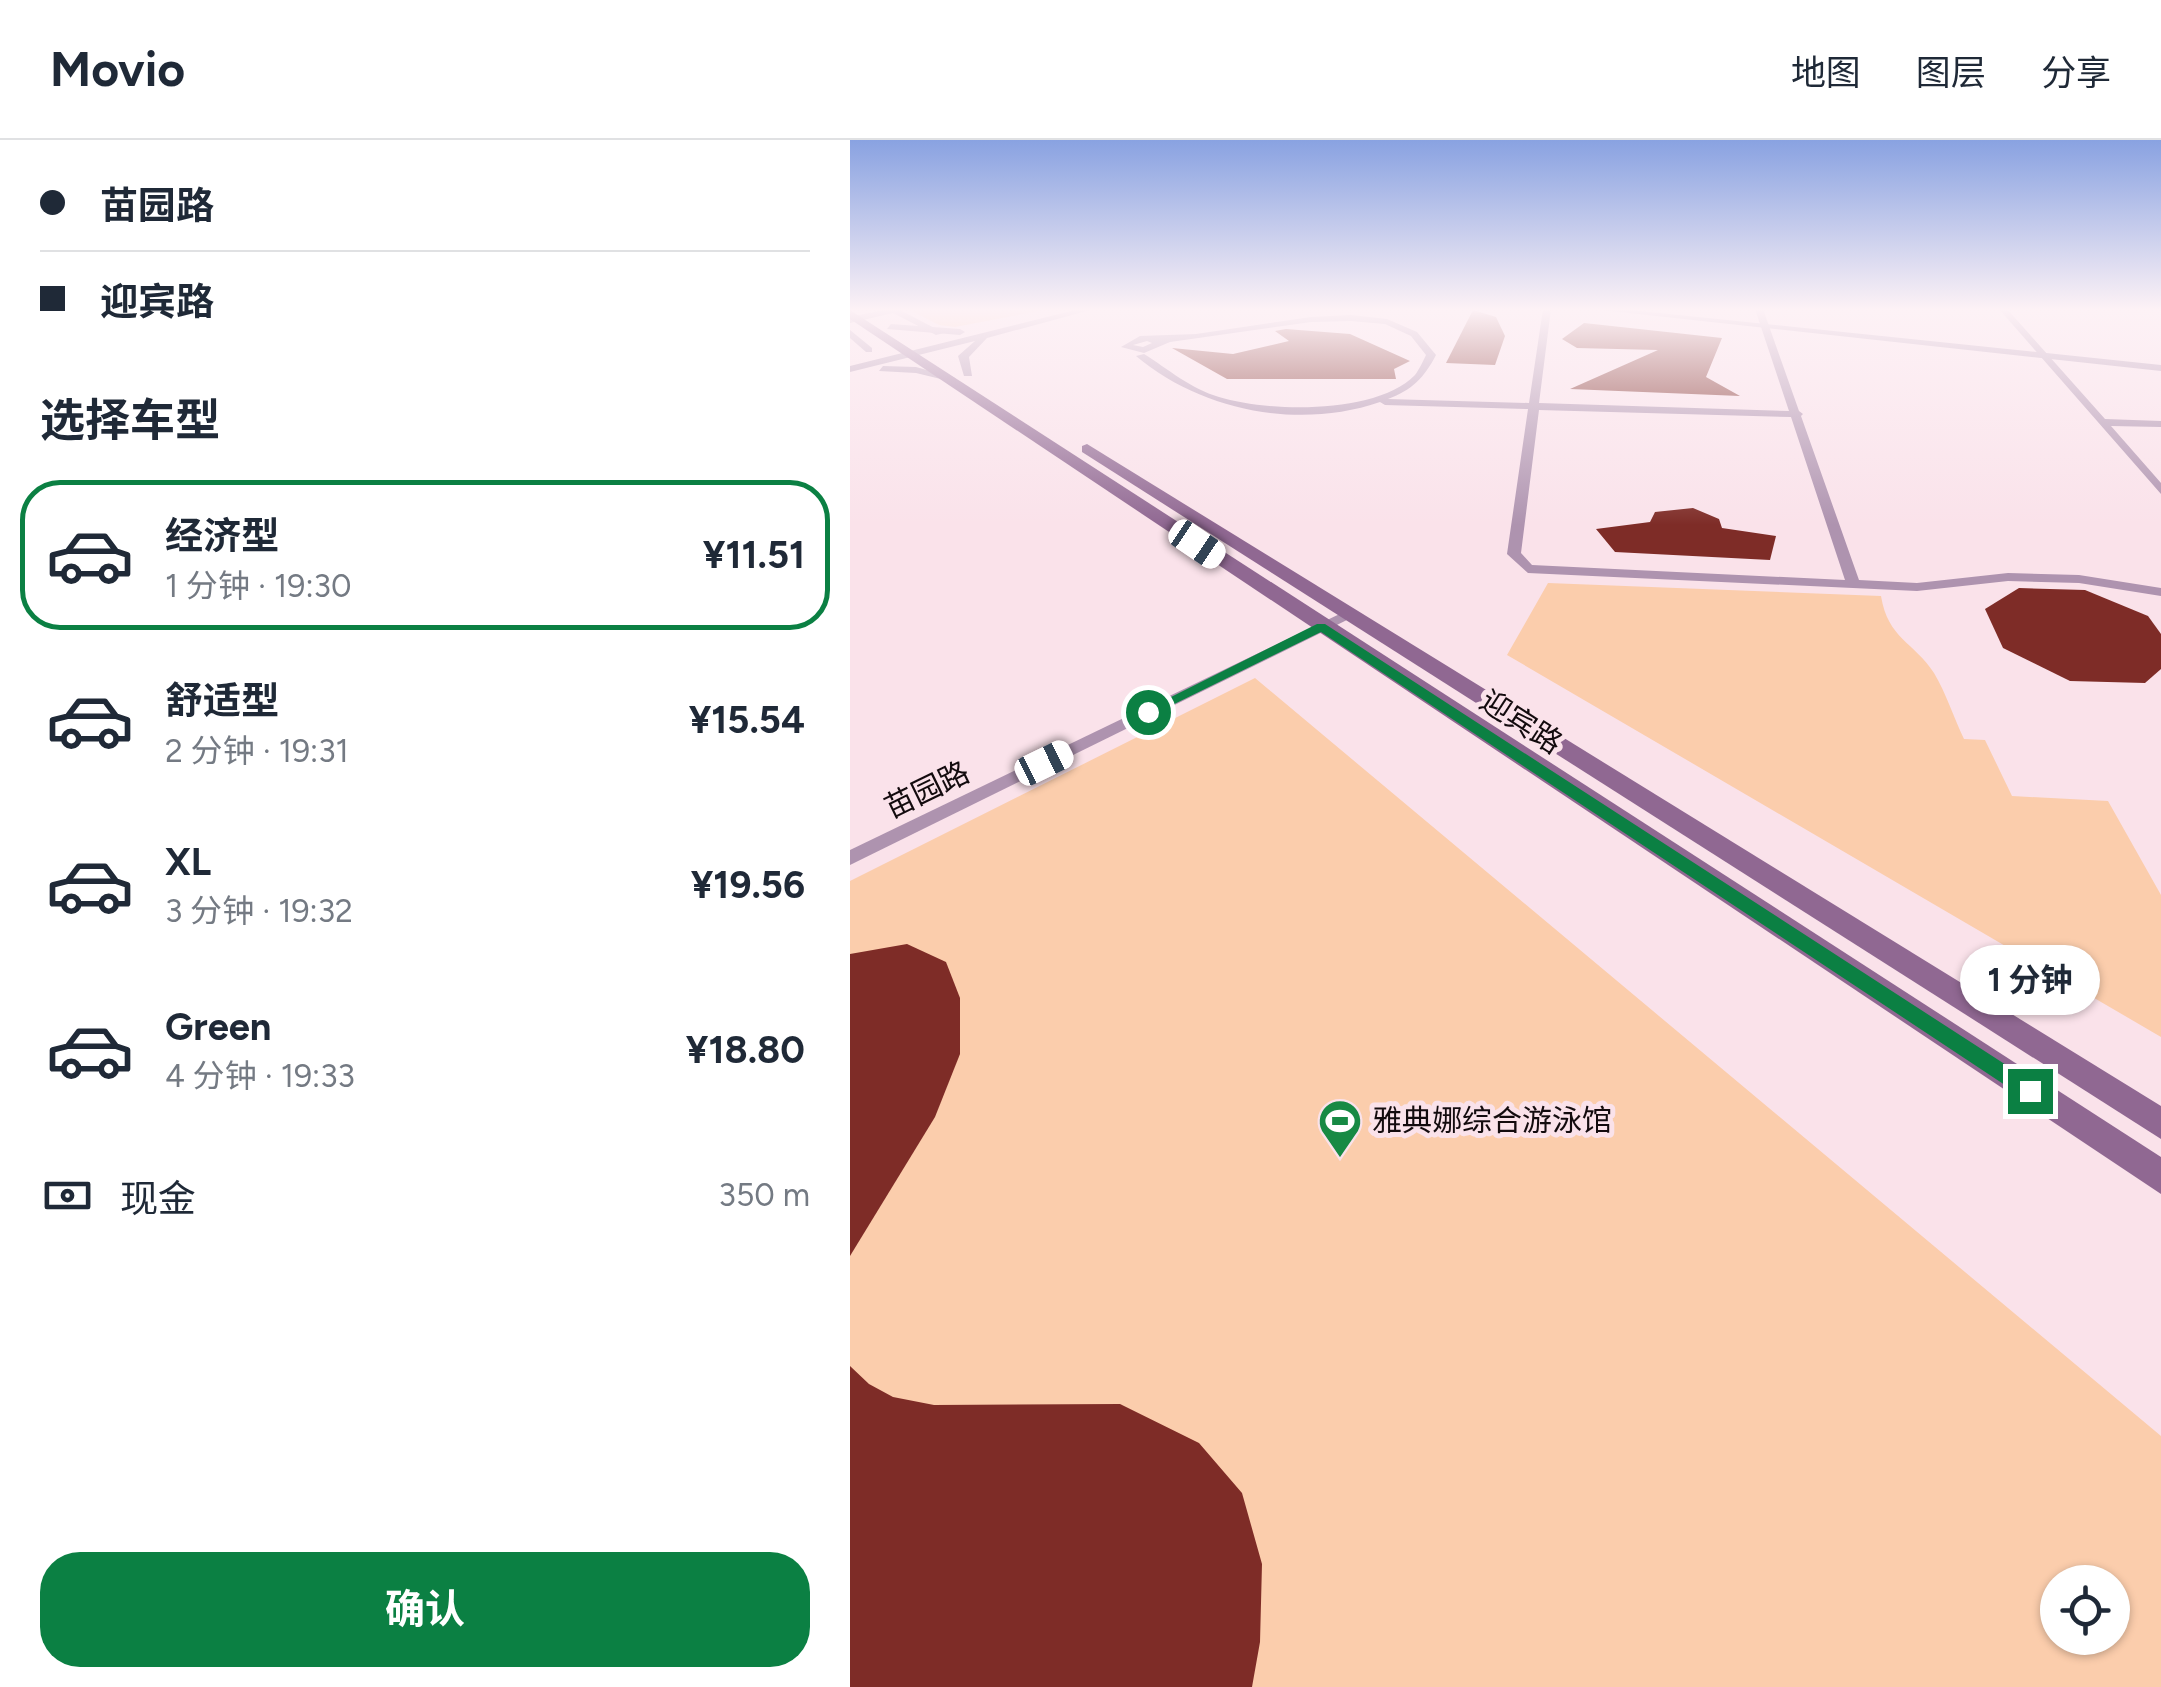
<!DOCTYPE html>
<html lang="zh">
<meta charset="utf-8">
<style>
:root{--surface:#fff;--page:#f6f6f7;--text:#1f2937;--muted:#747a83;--line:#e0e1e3;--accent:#0b8043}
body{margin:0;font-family:Figtree,"Noto Sans SC",sans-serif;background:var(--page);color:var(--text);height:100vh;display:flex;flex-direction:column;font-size:38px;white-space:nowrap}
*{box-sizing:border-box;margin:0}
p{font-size:32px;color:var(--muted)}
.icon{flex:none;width:55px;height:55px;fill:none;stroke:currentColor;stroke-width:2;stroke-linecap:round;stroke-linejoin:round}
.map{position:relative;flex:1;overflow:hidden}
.details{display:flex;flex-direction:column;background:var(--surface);width:850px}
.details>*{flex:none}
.guide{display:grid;align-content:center;height:220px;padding:0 40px;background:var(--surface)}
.controls{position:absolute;left:1190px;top:1425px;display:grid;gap:20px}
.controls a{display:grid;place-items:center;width:90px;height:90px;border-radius:50%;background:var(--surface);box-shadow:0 2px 8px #0004;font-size:50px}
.end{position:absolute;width:45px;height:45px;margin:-22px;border:12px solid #0b8043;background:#fff;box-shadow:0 0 0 5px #fff}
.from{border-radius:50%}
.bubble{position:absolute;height:70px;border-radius:35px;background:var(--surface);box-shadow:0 2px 8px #0004;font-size:32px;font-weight:700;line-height:70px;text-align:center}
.car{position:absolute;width:30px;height:60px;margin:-30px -15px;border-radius:12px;box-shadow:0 0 8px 2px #0007;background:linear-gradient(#fff 24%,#345 0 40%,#fff 0 76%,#345 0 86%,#fff 0)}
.guide b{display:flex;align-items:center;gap:35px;height:95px;font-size:38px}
.guide b+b{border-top:2px solid var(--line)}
.guide i{width:25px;height:25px;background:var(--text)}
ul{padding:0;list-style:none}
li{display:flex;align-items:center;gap:30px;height:150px;margin:0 20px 15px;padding:0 20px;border:5px solid transparent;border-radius:40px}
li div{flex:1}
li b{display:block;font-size:38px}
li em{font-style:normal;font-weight:700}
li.on{border-color:var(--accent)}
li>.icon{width:90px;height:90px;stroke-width:1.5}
h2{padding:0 40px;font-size:45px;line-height:120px}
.pay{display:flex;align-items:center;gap:25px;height:110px;padding:0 40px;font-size:38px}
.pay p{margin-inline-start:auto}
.primary-button{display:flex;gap:20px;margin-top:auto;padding:20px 40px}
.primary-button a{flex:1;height:115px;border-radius:40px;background:var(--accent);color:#fff;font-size:40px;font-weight:700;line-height:115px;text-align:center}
header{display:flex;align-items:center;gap:60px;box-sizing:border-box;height:140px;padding:0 50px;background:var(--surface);border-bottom:2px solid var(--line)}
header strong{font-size:48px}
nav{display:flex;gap:55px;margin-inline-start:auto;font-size:35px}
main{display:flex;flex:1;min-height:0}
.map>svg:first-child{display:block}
</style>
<header>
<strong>Movio</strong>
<nav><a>地图</a><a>图层</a><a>分享</a></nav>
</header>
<main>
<section class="details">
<div class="guide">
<b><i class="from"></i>苗园路</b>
<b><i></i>迎宾路</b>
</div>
<h2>选择车型</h2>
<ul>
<li class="on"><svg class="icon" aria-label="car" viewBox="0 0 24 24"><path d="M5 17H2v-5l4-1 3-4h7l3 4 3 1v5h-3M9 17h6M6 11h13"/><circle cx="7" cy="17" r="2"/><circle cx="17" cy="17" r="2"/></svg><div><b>经济型</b><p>1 分钟 · 19:30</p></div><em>¥11.51</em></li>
<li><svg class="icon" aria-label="car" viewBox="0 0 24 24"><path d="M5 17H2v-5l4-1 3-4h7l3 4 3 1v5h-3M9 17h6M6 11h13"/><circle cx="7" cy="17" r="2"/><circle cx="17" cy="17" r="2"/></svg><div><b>舒适型</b><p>2 分钟 · 19:31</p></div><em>¥15.54</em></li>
<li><svg class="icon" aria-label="car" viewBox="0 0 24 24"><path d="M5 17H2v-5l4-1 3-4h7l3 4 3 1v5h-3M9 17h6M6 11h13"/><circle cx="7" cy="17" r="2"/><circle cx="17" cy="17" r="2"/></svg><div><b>XL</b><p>3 分钟 · 19:32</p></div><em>¥19.56</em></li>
<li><svg class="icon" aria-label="car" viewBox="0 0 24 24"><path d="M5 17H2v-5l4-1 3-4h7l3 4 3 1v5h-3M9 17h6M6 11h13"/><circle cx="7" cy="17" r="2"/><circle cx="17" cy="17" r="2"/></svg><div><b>Green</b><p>4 分钟 · 19:33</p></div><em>¥18.80</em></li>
</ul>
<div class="pay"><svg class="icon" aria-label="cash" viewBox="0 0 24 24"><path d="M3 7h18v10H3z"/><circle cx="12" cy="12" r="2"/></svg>现金<p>350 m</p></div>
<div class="primary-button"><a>确认</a></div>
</section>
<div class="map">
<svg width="1311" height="1547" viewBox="0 0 1311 1547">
<rect width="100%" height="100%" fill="#fae2ea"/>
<g fill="#fbcdac" fill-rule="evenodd">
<path d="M 58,169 L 199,169 L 105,187 L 89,185 Z"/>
<path d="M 698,443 L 1031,456 C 1038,499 1064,502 1084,533 C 1096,553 1104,578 1114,599 L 1135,600 L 1162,656 L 1258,661 L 1311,755 L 1311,897 L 657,515 Z"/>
<path d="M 405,538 L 1311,1296 L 1311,1547 L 0,1547 L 0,741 ZM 1208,1442 L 1262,1442 L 1262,1498 L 1208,1498 Z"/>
</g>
<g fill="#7e2c27">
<path d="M 623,170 L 646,177 L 655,196 L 645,225 L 596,223 Z"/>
<path d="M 734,183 L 872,198 L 856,237 L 890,256 L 720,249 L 808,210 L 727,208 L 712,199 Z"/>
<path d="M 436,189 L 500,194 L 560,221 L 544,229 L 546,239 L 377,239 L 322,208 L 383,214 L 439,201 L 425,191 Z"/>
<path d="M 843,368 L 869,379 L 872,388 L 926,396 L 920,420 L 765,412 L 746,389 L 800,382 L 805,372 Z"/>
<path d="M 1169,448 L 1235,450 L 1298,476 L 1311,494 L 1311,529 L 1295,543 L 1220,541 L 1153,508 L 1135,469 Z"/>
<path d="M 57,804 L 96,822 L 110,858 L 110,914 L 85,977 L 0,1116 L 0,814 Z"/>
<path d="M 0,1226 L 19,1244 L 43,1257 L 84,1265 L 270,1264 L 349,1303 L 392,1353 L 412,1424 L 410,1502 L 402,1547 L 0,1547 Z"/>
</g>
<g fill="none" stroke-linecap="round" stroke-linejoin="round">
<g fill="#ae93af" fill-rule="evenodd">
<path d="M 38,169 L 48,169 L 94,193 L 86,195 L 43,173 L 0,183 L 0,177 Z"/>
<path d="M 693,169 L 701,169 L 689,263 L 939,271 L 905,169 L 913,169 L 949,271 L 953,274 L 951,276 L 1009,440 L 1067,443 L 1158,433 L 1229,435 L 1311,448 L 1311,456 L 1229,443 L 1158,441 L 1067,451 L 678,433 L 657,414 L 678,269 L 535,265 L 530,262 C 449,290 351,271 286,216 L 294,214 C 318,229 341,249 369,257 C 417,272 526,275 565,235 C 569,230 573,221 576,215 L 561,196 L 535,184 L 501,181 L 461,182 L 320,202 L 294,213 L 271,207 L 290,196 L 346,194 L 461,177 L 501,175 L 537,179 L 567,192 L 586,215 C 574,238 562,250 538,259 L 679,263 ZM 297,201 L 302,203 L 293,207 L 283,205 ZM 689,270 L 941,277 L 995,440 L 682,425 L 671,413 Z"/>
<path d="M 1149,169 L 1157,169 L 1255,279 L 1311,281 L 1311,287 L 1261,286 L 1311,343 L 1311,354 Z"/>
<path d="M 0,190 L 22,208 L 22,212 L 16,212 L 0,198 Z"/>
<path d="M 500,469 L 505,470 L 505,476 L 0,725 L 0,710 Z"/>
</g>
<g fill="#ae93af" fill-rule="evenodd">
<path d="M 229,169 L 244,169 L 137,198 L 119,217 L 122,236 L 114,236 L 108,216 L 125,201 L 0,232 L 0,226 Z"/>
<path d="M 742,169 L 771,169 L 1311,225 L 1311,231 Z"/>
<path d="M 41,184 L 110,189 L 115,192 L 110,195 L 37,189 Z"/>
<path d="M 33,226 L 66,227 L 105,238 L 99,241 L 66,233 L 29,231 Z"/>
</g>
<g fill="#906892" fill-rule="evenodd">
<path d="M 0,170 L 1311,1017 L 1311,1054 L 0,179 Z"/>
<path d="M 237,304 L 1311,966 L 1311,999 L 232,312 L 232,306 Z"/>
</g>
</g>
<linearGradient id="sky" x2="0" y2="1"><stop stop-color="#89a2e1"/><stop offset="0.44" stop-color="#fdf2f6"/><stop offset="1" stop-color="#fdf2f6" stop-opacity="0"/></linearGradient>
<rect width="1311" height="385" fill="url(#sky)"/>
<path fill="#0b8043" d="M 467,484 L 475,484 L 1187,945 L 1187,957 L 1173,957 L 471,492 L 302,575 L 291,572 Z"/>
<defs>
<g id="stadium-pin" transform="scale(2.25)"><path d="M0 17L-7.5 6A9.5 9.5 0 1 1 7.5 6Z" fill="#178a44" stroke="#fae2ea"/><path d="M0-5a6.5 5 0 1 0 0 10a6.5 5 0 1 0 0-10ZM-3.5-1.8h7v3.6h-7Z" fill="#fff"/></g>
</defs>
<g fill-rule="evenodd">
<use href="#stadium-pin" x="490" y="981"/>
</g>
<g text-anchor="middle" stroke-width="10" stroke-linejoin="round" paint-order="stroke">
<g font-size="30" fill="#130b0e" stroke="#fae2ea">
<text transform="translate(671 582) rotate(33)" y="10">迎宾路</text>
<text transform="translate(77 650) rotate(-26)" y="10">苗园路</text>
</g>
<g font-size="30" fill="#130b0e" stroke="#fae2ea" text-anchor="start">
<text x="522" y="991">雅典娜综合游泳馆</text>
</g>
</g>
</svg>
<div class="controls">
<a><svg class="icon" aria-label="locate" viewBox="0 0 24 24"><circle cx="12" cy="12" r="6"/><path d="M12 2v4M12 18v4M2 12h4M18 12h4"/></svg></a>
</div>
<i class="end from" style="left:298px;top:572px"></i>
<i class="end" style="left:1180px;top:951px"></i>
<div class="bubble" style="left:1110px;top:805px;width:140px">1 分钟</div>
<i class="car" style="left:347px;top:404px;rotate:124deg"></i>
<i class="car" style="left:194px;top:623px;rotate:64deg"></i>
</div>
</main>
